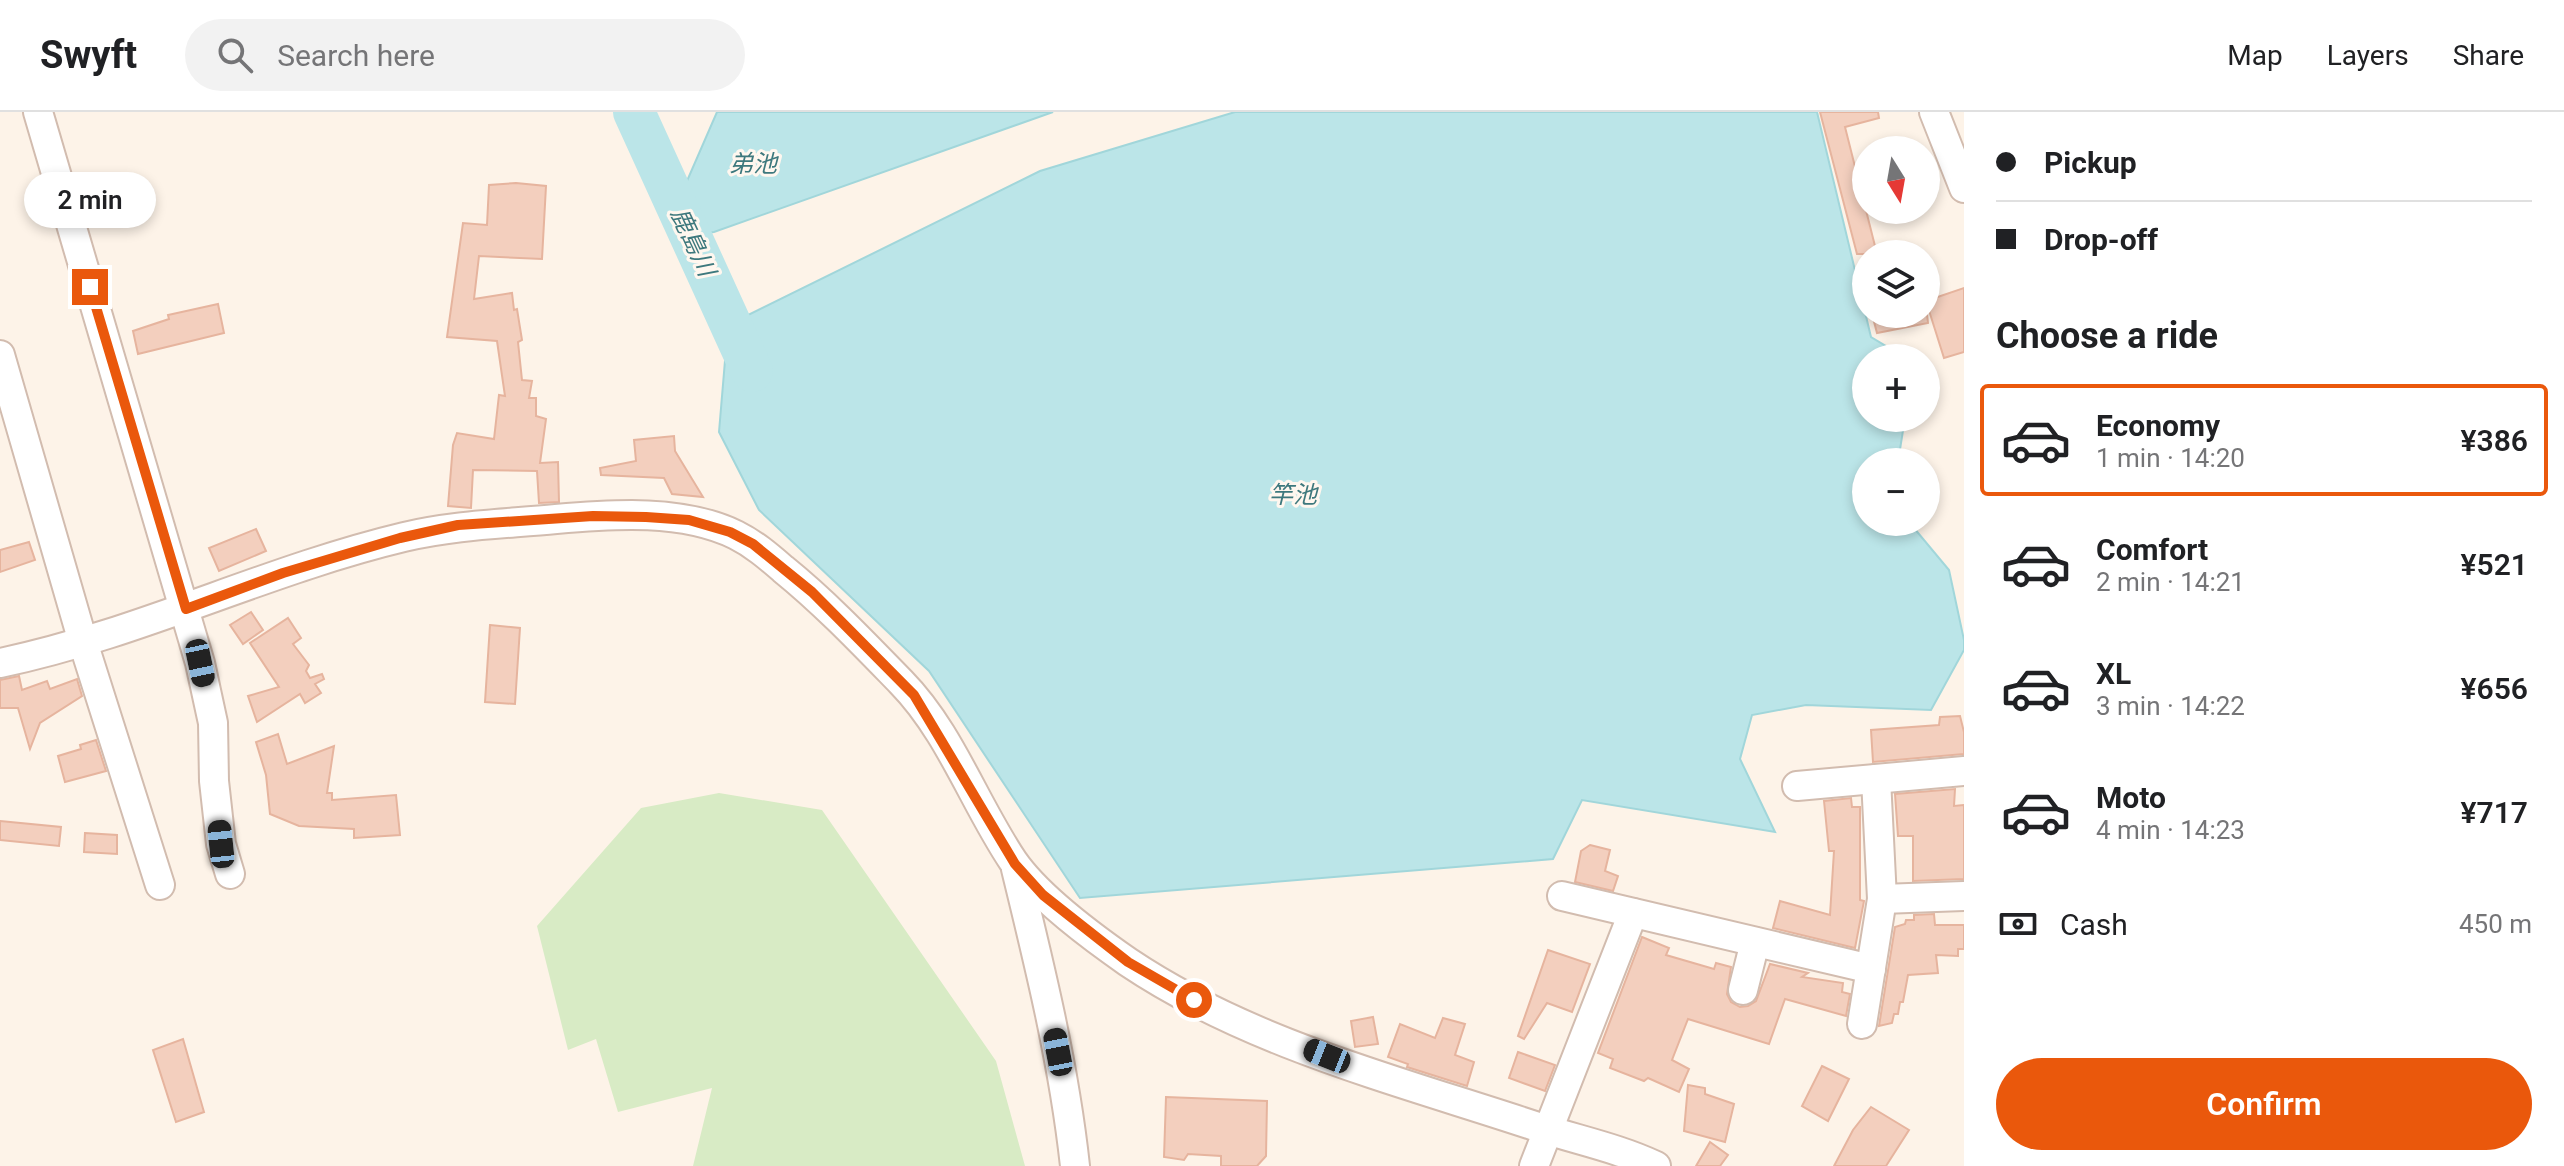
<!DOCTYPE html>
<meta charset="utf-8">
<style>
:root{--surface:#fff;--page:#f2f2f2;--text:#202124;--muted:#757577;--line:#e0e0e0;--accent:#ea580c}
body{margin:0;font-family:Roboto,"Noto Sans JP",sans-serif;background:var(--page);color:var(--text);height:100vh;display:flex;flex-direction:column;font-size:30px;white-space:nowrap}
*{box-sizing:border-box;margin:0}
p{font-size:26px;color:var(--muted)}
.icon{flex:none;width:44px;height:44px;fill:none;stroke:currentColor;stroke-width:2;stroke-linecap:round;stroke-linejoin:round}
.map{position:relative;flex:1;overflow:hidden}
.panel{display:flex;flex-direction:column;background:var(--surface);width:600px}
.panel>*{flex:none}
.top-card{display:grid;align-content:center;height:176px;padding:0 32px;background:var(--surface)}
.needle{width:52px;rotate:169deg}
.buttons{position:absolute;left:1852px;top:24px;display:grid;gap:16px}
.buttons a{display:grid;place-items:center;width:88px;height:88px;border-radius:50%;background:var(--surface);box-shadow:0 4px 12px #0003;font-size:40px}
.end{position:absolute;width:36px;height:36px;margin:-18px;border:10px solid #ea580c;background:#fff;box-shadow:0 0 0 4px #fff}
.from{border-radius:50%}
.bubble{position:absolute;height:56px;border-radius:28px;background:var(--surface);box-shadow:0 4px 12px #0003;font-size:26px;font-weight:600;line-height:56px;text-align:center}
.car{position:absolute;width:24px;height:48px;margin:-24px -12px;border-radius:10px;box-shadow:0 0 6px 2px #0007;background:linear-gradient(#222 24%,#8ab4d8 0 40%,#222 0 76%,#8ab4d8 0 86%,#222 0)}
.top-card b{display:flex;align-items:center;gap:28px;height:76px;font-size:30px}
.top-card b+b{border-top:2px solid var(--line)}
.top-card i{width:20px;height:20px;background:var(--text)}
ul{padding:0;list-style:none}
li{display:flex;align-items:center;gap:24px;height:112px;margin:0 16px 12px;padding:0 16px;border:4px solid transparent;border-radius:8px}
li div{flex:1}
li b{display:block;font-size:30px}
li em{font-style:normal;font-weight:600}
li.selected{border-color:var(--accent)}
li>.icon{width:72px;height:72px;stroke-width:1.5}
h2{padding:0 32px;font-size:36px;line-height:96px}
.pay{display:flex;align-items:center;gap:20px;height:88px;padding:0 32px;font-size:30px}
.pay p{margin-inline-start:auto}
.primary-button{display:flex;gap:16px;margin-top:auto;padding:16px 32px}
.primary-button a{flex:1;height:92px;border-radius:48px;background:var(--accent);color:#fff;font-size:32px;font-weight:600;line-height:92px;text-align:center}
header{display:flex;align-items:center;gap:48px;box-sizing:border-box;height:112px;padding:0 40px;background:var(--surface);border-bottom:2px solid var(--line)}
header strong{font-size:38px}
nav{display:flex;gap:44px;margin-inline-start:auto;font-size:28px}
.search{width:560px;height:72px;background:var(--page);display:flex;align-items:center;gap:20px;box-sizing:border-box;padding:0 28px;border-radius:44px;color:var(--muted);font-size:30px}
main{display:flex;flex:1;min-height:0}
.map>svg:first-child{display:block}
</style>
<header>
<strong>Swyft</strong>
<div class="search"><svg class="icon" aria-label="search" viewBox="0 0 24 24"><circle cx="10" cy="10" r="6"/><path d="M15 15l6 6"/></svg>Search here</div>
<nav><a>Map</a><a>Layers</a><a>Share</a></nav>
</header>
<main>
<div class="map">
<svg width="1964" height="1054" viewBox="0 0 1964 1054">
<rect width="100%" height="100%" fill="#fdf3e8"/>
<path fill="#d8ebc5" d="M 719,681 L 822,698 L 996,949 L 1025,1054 L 693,1054 L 712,976 L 618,1000 L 596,927 L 568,938 L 537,814 L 641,696 Z"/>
<g fill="#bbe5e8" stroke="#a1d6da" stroke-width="2">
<path d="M 717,0 L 1053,0 L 714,120 L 698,122 L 680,85 Z"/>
<path d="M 1235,0 L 1817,0 L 1871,225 L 1906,246 L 1866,246 L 1866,306 L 1905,306 L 1898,350 L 1866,350 L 1866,410 L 1909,410 L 1949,458 L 1964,528 L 1964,538 L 1931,598 L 1806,593 L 1752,603 L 1740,647 L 1775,720 L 1582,688 L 1553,747 L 1080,786 L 929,559 L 759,398 L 719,320 L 728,213 L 1040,59 Z"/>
</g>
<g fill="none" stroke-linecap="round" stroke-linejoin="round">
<path stroke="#bbe5e8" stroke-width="42" d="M 634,0 L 752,259"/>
</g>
<g fill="#f3cfbe" stroke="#e6b49e" stroke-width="2">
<path d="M 1820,0 L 1878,0 L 1879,6 L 1845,15 L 1877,142 L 1857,142 Z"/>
<path d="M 516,71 L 546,74 L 542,147 L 479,144 L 474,187 L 512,181 L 514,198 L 517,197 L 522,228 L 518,230 L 522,268 L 532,269 L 529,286 L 536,286 L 536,304 L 546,307 L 540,351 L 558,350 L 559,390 L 539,391 L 537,359 L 473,358 L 471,396 L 448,394 L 453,333 L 457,321 L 494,327 L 499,283 L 505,284 L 497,229 L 447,225 L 463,111 L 487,113 L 489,73 Z"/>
<path d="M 1964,176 L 1964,240 L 1944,246 L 1926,189 Z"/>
<path d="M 218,192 L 224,221 L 138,242 L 133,219 L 169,207 L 168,203 Z"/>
<path d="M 1872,202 L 1927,202 L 1928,211 L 1877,221 Z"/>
<path d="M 674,324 L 675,339 L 703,385 L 672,382 L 664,366 L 601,363 L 600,356 L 636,349 L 634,328 Z"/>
<path d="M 256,417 L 266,439 L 219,459 L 209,436 Z"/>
<path d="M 29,430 L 35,448 L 0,460 L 0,438 Z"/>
<path d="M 251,500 L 263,518 L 243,532 L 230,513 Z"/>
<path d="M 288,506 L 301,526 L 293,532 L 309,553 L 306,559 L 310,566 L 322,562 L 324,567 L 315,572 L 321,581 L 305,591 L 300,582 L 257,610 L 248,584 L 279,575 L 250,531 Z"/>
<path d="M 490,513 L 520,516 L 515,592 L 485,590 Z"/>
<path d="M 19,564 L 22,578 L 47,569 L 50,577 L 77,567 L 82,584 L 40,611 L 30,637 L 18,596 L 0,596 L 0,568 Z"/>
<path d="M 1960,604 L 1964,620 L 1964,642 L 1873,650 L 1871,618 L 1939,613 L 1940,605 Z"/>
<path d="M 278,622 L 287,652 L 334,634 L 327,681 L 332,681 L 332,688 L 396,683 L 400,723 L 354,726 L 354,717 L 299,714 L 270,702 L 266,663 L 256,630 Z"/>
<path d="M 96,628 L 106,659 L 65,670 L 58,644 L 81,637 L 80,633 Z"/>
<path d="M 1955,677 L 1954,694 L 1964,693 L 1964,767 L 1913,769 L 1913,724 L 1898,724 L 1895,682 Z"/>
<path d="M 1851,686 L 1852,695 L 1860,695 L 1860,788 L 1864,789 L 1855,836 L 1773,816 L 1780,789 L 1830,803 L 1834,739 L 1829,739 L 1824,689 Z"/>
<path d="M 0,709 L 61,715 L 59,734 L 0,728 Z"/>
<path d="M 85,721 L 117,723 L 117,742 L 84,740 Z"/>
<path d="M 1590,733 L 1610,738 L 1605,759 L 1618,764 L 1613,779 L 1575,770 L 1581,739 Z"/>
<path d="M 1934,802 L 1935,813 L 1964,813 L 1964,837 L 1958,837 L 1958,844 L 1936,843 L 1938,861 L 1908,863 L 1903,890 L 1900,890 L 1898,902 L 1894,902 L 1892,911 L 1879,914 L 1895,815 L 1905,812 L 1906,808 L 1914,808 L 1914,803 Z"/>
<path d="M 1642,825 L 1669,836 L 1666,843 L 1714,857 L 1716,851 L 1731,855 L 1727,882 L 1731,890 L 1740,895 L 1748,894 L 1756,889 L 1770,852 L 1808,861 L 1802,865 L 1843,871 L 1842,880 L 1850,882 L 1846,904 L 1785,887 L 1769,932 L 1688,907 L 1672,948 L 1689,957 L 1679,980 L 1648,966 L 1644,969 L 1610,956 L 1613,947 L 1598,941 Z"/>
<path d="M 1548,838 L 1590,852 L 1572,900 L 1547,891 L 1524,927 L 1518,924 Z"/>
<path d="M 1373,905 L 1378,932 L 1355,935 L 1351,909 Z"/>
<path d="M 1443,906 L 1465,912 L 1455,943 L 1474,950 L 1467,974 L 1407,955 L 1408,952 L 1388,945 L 1400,912 L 1435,926 Z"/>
<path d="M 183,927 L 204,1000 L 176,1010 L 153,938 Z"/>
<path d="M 1518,940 L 1555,953 L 1545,979 L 1509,966 Z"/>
<path d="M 1822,954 L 1849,967 L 1828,1009 L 1802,994 Z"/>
<path d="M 1688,973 L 1705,976 L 1705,982 L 1734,992 L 1725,1030 L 1684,1019 Z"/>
<path d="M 1166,985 L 1267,989 L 1266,1044 L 1257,1054 L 1221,1054 L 1221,1044 L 1188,1042 L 1184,1048 L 1164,1045 Z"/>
<path d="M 1871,995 L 1909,1018 L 1886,1054 L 1834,1054 L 1853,1018 Z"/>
<path d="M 1710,1030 L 1728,1043 L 1720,1054 L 1696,1054 Z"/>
</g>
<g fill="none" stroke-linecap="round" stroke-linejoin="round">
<g stroke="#d2bcaf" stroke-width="32">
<g id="minor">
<path d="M 38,0 L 200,551 L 213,611 L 214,669 L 221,732 L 230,762"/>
<path d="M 1934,0 L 1964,76"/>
<path d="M 0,243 L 83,530 L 160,773"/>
<path d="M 0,551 C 139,522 266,458 404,425 C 455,413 504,412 556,407 C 614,402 683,397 736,423 C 754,432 768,444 783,457 C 825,491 863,531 901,570 C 950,620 974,691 1013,749 C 1038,785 1092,825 1128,850 C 1250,932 1400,969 1538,1015 C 1577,1028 1618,1036 1656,1054"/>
<path d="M 1797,674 L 1964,659"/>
<path d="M 1016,757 C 1040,855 1064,953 1075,1054"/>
<path d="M 1562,784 L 1871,857"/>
<path d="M 1882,787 L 1964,784"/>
<path d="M 1743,878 L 1755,830"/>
<path d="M 1862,912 L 1882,787 L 1876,667"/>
<path d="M 1534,1054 L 1633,801"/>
</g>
</g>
<use href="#minor" stroke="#fff" stroke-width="28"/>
</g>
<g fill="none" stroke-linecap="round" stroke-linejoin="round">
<path stroke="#ea580c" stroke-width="10" d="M 90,175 L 186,497 L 283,461 L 400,426 L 458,413 L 593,404 L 646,405 L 689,408 L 730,420 L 753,432 L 812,480 L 914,583 L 1015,752 L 1043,783 L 1128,850 L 1194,888"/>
</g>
<g text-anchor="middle" stroke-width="6" stroke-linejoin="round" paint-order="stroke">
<g font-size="24" font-style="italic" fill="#3d787d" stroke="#fff7ef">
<text x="753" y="60">弟池</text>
<text transform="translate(693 130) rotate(65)" y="8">鹿島川</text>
<text x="1293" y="391">竿池</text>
</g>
</g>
</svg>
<div class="buttons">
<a><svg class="needle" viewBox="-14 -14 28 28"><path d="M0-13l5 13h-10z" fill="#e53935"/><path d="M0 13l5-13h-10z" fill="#757577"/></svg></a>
<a><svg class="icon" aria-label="layers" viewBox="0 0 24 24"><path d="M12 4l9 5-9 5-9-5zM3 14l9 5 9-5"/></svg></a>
<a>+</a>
<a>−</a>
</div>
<i class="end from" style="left:1194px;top:888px"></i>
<i class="end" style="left:90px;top:175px"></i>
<div class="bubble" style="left:24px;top:60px;width:132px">2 min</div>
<i class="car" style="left:200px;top:551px;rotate:168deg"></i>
<i class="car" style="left:221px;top:732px;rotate:354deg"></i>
<i class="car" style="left:1058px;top:940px;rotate:349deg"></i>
<i class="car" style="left:1327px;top:944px;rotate:292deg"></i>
</div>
<section class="panel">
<div class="top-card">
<b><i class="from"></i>Pickup</b>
<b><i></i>Drop-off</b>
</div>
<h2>Choose a ride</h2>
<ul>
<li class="selected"><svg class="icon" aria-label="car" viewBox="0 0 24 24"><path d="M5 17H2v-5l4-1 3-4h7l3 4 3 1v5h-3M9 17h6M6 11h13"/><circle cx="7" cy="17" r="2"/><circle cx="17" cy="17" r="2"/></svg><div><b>Economy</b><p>1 min · 14:20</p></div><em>¥386</em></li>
<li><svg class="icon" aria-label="car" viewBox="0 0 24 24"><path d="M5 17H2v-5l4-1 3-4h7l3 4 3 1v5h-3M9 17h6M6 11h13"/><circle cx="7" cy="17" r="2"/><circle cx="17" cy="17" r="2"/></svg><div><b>Comfort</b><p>2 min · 14:21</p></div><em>¥521</em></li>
<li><svg class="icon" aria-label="car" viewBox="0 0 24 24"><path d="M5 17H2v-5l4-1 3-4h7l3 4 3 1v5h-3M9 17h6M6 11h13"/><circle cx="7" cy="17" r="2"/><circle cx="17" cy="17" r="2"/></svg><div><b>XL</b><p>3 min · 14:22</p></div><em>¥656</em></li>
<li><svg class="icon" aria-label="car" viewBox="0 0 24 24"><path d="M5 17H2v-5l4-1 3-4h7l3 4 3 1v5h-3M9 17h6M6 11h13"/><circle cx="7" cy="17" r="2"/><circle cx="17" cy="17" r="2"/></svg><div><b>Moto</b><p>4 min · 14:23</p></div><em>¥717</em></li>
</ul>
<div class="pay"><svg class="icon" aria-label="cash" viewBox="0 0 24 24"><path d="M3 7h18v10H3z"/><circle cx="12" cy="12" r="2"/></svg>Cash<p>450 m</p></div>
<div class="primary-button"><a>Confirm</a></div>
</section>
</main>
